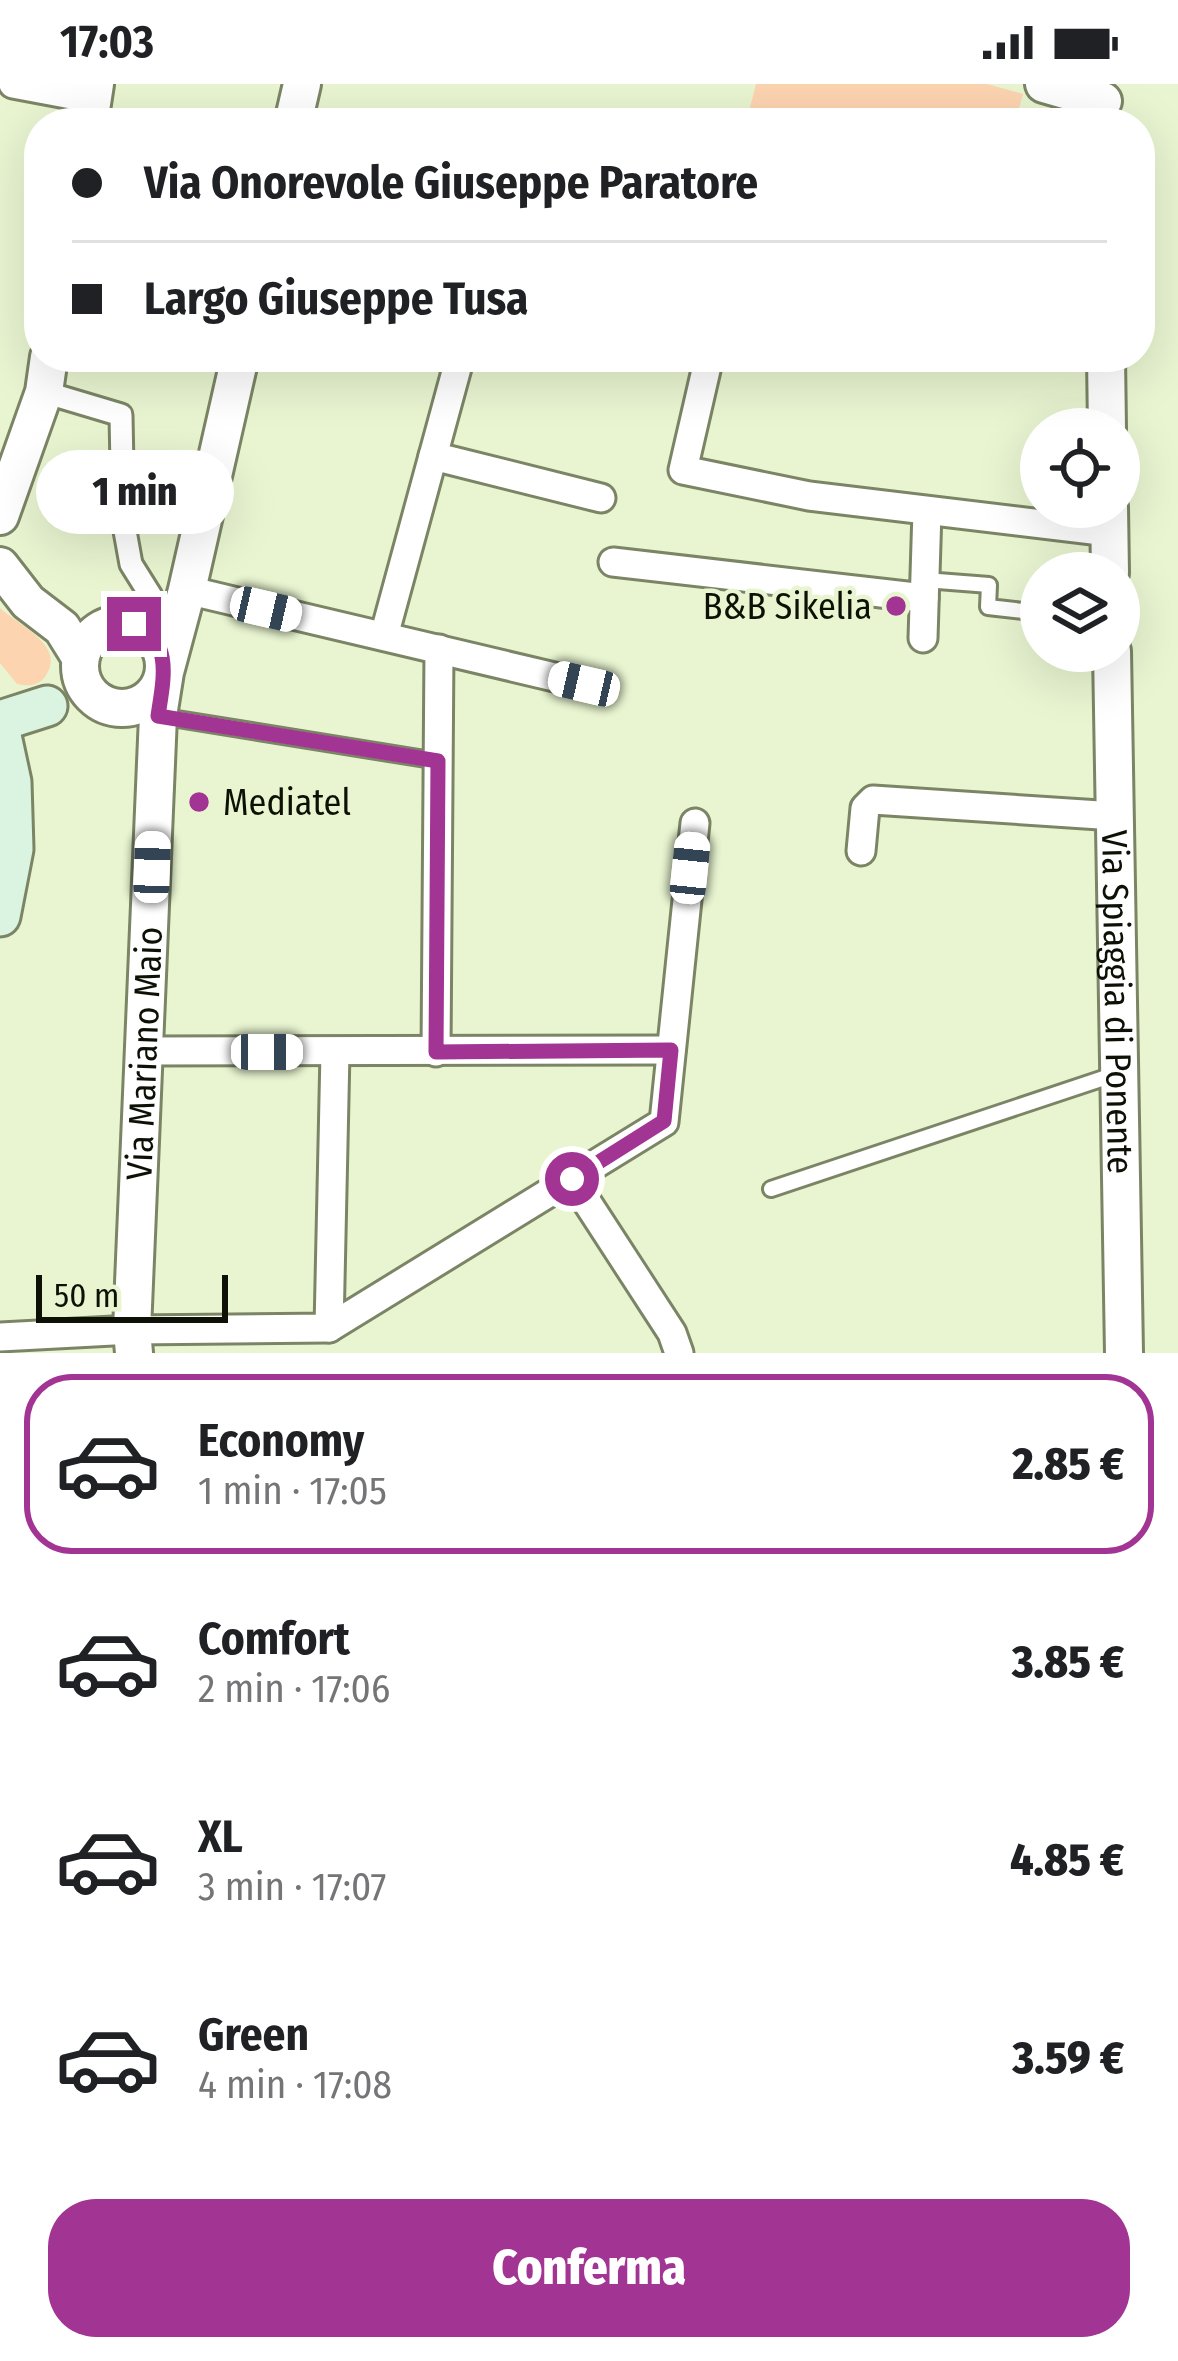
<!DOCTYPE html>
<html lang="it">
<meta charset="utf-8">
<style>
:root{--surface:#fff;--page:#f6f6f6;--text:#202124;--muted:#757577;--line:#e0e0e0;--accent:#a23493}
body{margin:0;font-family:"Fira Sans Condensed",sans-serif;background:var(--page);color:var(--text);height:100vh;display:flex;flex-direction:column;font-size:45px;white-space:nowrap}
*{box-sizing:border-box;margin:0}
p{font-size:39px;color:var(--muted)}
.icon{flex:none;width:66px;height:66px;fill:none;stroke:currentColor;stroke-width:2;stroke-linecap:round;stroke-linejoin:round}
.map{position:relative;height:1269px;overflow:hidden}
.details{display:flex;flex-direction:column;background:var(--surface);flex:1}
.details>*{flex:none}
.guide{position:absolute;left:24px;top:24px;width:1131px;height:264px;border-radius:48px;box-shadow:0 12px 48px #0002;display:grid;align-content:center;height:264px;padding:0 48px;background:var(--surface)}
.tools{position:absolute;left:1020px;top:324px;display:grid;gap:24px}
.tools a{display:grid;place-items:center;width:120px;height:120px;border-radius:50%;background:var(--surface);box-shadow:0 12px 48px #0002;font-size:60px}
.scale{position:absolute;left:36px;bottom:30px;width:192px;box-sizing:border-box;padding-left:12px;border:6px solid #0d1105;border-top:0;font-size:33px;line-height:42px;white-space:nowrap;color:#0d1105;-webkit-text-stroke:9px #e9f5d1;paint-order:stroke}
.end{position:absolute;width:54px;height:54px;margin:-27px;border:15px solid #a23493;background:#fff;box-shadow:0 0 0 6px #fff}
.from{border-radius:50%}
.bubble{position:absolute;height:84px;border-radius:42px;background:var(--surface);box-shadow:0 12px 48px #0002;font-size:39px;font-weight:800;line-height:84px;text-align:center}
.car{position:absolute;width:36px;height:72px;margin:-36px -18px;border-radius:15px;box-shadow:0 0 9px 3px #0007;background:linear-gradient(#fff 24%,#345 0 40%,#fff 0 76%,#345 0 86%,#fff 0)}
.guide b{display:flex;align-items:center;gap:42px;height:114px;font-size:45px}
.guide b+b{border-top:3px solid var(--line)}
.guide i{width:30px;height:30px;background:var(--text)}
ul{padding:21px 0 0;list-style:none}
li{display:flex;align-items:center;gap:36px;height:180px;margin:0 24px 18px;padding:0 24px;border:6px solid transparent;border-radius:48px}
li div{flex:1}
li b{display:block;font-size:45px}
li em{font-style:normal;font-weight:800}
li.current{border-color:var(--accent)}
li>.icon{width:108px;height:108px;stroke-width:1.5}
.button{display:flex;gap:24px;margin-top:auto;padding:24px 48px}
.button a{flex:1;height:138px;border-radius:48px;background:var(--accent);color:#fff;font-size:48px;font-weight:800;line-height:138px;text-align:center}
.status{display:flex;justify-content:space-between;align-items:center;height:84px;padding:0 60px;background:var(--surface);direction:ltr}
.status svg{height:33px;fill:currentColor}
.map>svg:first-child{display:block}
</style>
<div class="status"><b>17:03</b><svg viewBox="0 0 49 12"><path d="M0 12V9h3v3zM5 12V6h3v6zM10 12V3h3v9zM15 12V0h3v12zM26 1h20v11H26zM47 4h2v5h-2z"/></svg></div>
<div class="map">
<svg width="1178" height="1269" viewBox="0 0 1178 1269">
<rect width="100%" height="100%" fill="#e9f5d1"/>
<g fill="#fdd4b0">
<path d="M 756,0 L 987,0 L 1023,10 L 1015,39 L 746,39 Z"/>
<path d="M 0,524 C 18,541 68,562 45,593 C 37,603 28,602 17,600 L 0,579 Z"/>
</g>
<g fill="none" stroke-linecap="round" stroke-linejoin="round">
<g stroke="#7b8565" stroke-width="20">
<g id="service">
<path d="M 925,496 L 989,501 L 988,523 L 1041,529"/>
<path d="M 159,632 L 438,677"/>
<path d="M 771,1105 L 1116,990"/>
</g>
</g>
<g stroke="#7b8565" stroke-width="27">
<path id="pedestrian" d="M 44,308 L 121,331 L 123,436 L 131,480 L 151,512"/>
</g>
<g stroke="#7b8565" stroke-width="33">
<g id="minor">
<path d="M 13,0 L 93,15"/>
<path d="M 709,273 L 683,386 L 809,412 L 1109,448"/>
<path d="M 433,372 L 601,414"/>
<path d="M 613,478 L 924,514"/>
<path d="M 187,506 L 584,600"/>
<path d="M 384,552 L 460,273"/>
<path d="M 923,554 L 927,427"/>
<path d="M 861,767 L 865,724 L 873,716 L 1115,732"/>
<path d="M 146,967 L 671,966"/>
<path d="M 436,968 L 439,565"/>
<path d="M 572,1095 L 672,1249 L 679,1269"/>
<path d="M 329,1244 L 335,968"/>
<path d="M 0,1253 L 132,1246 L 329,1244 L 664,1038 L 695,739"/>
</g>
</g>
<g stroke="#7b8565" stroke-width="42">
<g id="tertiary">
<path d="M 1044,0 L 1103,17"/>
<path d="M 89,39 L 95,0"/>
<path d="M 293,39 L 302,0"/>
<path d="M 1106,273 L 1107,345"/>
<path d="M 1109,423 L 1110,489"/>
<path d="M 0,432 L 44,308 L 49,273"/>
<path d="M 0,482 L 28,518 L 62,544 L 80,573"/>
<circle cx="122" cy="582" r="42"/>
<path id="s1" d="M 1112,567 L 1124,1269"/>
<path id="s2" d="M 134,1269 L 132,1246 L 158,632 L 165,588 L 187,506 L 240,273"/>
</g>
</g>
<g stroke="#7b8565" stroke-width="45">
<g id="secondary">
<path d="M 0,637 L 47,622"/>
<path d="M 0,647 L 11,698 L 13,765 L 0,832"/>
</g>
</g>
<use href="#service" stroke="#fff" stroke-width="14"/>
<use href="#pedestrian" stroke="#fff" stroke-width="21"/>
<use href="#minor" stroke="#fff" stroke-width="27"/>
<use href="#tertiary" stroke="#fff" stroke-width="36"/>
<use href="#secondary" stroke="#daf4e1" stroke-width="39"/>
</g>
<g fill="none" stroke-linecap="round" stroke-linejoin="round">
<path stroke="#a23493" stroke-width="15" d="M 134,540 C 174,556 163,597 158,632 L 438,677 L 436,968 L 671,966 L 664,1037 L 572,1095"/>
</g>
<g fill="#a23493" stroke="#e9f5d1" stroke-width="4.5">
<circle cx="896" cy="522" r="12"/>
<circle cx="199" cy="718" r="12"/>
</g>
<g text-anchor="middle" stroke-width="9" stroke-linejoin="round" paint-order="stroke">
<g font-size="36" fill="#0d1105" stroke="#e9f5d1" text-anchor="end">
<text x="872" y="535">B&amp;B Sikelia</text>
<text x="223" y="731" text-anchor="start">Mediatel</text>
</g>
<g font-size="36" fill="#0d1105" stroke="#e9f5d1">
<text dy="13" stroke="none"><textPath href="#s1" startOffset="351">Via Spiaggia di Ponente</textPath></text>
<text dy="13" stroke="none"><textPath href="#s2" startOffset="300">Via Mariano Maio</textPath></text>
</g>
</g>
</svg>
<div class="tools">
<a><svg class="icon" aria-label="locate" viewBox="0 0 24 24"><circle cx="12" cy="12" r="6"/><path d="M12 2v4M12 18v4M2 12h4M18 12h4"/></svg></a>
<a><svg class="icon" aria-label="layers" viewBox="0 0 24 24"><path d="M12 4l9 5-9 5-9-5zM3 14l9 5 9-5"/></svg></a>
</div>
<div class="scale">50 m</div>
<i class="end from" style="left:572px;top:1095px"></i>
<i class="end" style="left:134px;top:540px"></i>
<div class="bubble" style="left:36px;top:366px;width:198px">1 min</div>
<i class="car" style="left:266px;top:525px;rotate:103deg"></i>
<i class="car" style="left:584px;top:600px;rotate:283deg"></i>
<i class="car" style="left:152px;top:783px;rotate:2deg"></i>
<i class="car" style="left:690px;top:784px;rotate:6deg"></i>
<i class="car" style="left:267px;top:968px;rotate:90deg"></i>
<div class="guide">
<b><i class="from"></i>Via Onorevole Giuseppe Paratore</b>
<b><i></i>Largo Giuseppe Tusa</b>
</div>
</div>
<section class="details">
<ul>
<li class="current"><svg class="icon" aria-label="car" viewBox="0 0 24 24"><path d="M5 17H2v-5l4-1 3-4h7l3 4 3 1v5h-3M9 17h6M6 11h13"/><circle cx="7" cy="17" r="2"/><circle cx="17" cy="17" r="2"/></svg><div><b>Economy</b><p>1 min · 17:05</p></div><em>2.85 €</em></li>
<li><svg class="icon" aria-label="car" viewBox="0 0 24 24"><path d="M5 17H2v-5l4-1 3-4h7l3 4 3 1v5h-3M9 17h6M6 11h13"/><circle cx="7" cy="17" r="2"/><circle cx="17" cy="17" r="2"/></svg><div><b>Comfort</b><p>2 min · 17:06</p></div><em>3.85 €</em></li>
<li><svg class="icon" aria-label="car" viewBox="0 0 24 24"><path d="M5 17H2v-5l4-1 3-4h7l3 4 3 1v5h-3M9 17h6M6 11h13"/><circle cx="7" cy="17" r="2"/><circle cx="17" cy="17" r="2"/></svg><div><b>XL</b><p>3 min · 17:07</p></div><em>4.85 €</em></li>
<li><svg class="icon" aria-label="car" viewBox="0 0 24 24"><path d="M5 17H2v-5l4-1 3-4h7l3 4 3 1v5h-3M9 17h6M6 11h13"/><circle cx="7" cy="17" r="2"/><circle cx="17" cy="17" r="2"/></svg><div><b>Green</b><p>4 min · 17:08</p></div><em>3.59 €</em></li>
</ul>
<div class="button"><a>Conferma</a></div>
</section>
